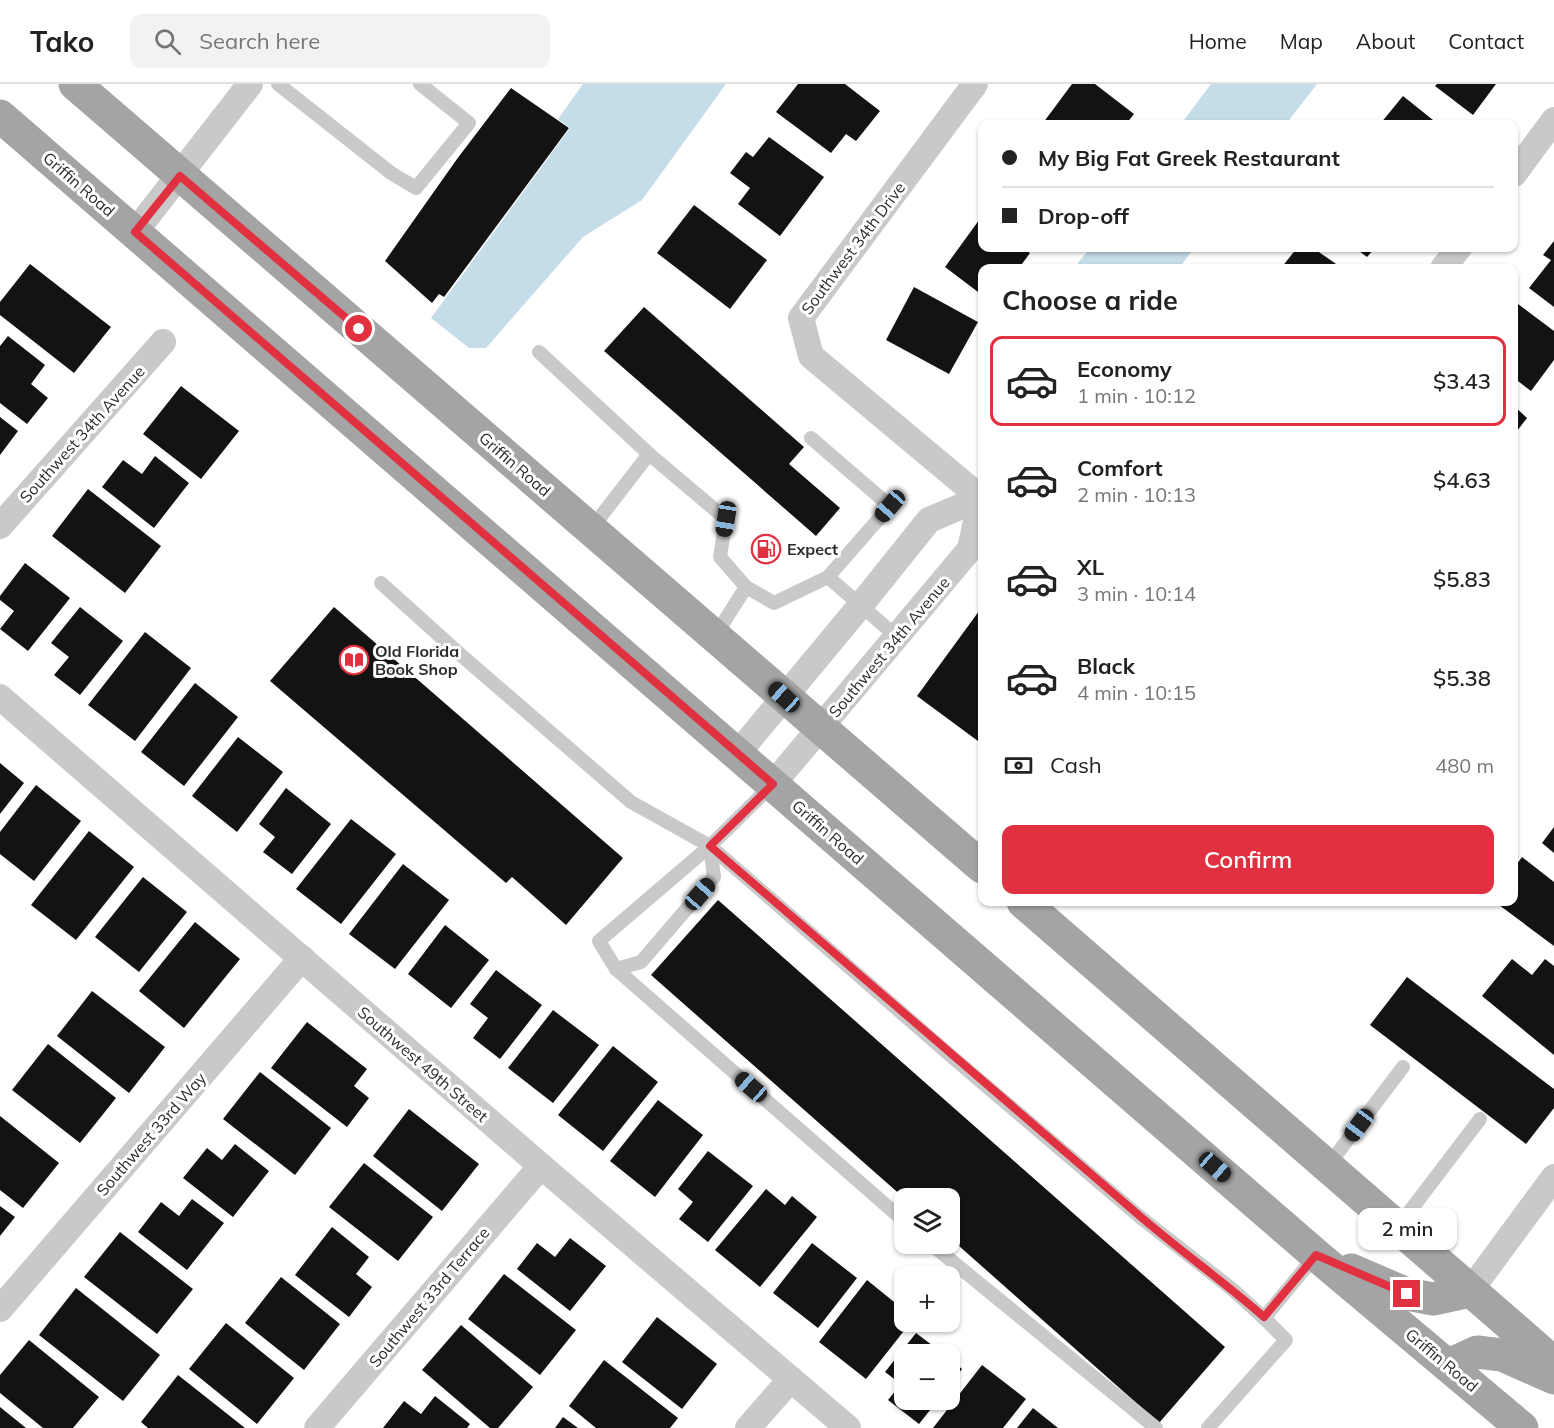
<!DOCTYPE html>
<meta charset="utf-8">
<style>
:root{--surface:#fff;--page:#f2f2f2;--text:#222;--muted:#767676;--line:#e0e0e0;--accent:#e13040}
body{margin:0;font-family:Mulish,sans-serif;background:var(--page);color:var(--text);height:100vh;display:flex;flex-direction:column;font-size:22px;white-space:nowrap}
*{box-sizing:border-box;margin:0}
p{font-size:20px;color:var(--muted)}
.icon{flex:none;width:33px;height:33px;fill:none;stroke:currentColor;stroke-width:2;stroke-linecap:round;stroke-linejoin:round}
.map{position:relative;flex:1;overflow:hidden}
.sheet{position:absolute;left:978px;top:180px;width:540px;height:642px;display:flex;flex-direction:column;background:var(--surface);border-radius:12px;box-shadow:0 2px 4px #0004}
.sheet>*{flex:none}
.banner{position:absolute;left:978px;top:36px;width:540px;height:132px;border-radius:12px;box-shadow:0 2px 4px #0004;display:grid;align-content:center;height:132px;padding:0 24px;background:var(--surface)}
.buttons{position:absolute;left:894px;top:1104px;display:grid;gap:12px}
.buttons a{display:grid;place-items:center;width:66px;height:66px;border-radius:12px;background:var(--surface);box-shadow:0 2px 4px #0004;font-size:30px}
.end{position:absolute;width:27px;height:27px;margin:-14px;border:8px solid #e13040;background:#fff;box-shadow:0 0 0 3px #fff}
.from{border-radius:50%}
.bubble{position:absolute;height:42px;border-radius:12px;background:var(--surface);box-shadow:0 2px 4px #0004;font-size:20px;font-weight:600;line-height:42px;text-align:center}
.car{position:absolute;width:18px;height:36px;margin:-18px -9px;border-radius:8px;box-shadow:0 0 4px 2px #0007;background:linear-gradient(#222 24%,#8ab4d8 0 40%,#222 0 76%,#8ab4d8 0 86%,#222 0)}
.banner b{display:flex;align-items:center;gap:21px;height:57px;font-size:22px}
.banner b+b{border-top:2px solid var(--line)}
.banner i{width:15px;height:15px;background:var(--text)}
ul{padding:0;list-style:none}
li{display:flex;align-items:center;gap:18px;height:90px;margin:0 12px 9px;padding:0 12px;border:3px solid transparent;border-radius:12px}
li div{flex:1}
li b{display:block;font-size:22px}
li em{font-style:normal;font-weight:600}
li.active{border-color:var(--accent)}
li>.icon{width:54px;height:54px;stroke-width:1.5}
h2{padding:0 24px;font-size:27px;line-height:72px}
.pay{display:flex;align-items:center;gap:15px;height:66px;padding:0 24px;font-size:22px}
.pay p{margin-inline-start:auto}
.button{display:flex;gap:12px;margin-top:auto;padding:12px 24px}
.button a{flex:1;height:69px;border-radius:12px;background:var(--accent);color:#fff;font-size:24px;font-weight:600;line-height:69px;text-align:center}
header{display:flex;align-items:center;gap:36px;box-sizing:border-box;height:84px;padding:0 30px;background:var(--surface);border-bottom:2px solid var(--line)}
header strong{font-size:28px}
nav{display:flex;gap:33px;margin-inline-start:auto;font-size:21px}
.search{width:420px;height:54px;background:var(--page);display:flex;align-items:center;gap:15px;box-sizing:border-box;padding:0 21px;border-radius:12px;color:var(--muted);font-size:22px}
.map>svg:first-child{display:block}
</style>
<header>
<strong>Tako</strong>
<div class="search"><svg class="icon" aria-label="search" viewBox="0 0 24 24"><circle cx="10" cy="10" r="6"/><path d="M15 15l6 6"/></svg>Search here</div>
<nav><a>Home</a><a>Map</a><a>About</a><a>Contact</a></nav>
</header>
<div class="map">
<svg width="1554" height="1344" viewBox="0 0 1554 1344">
<rect width="100%" height="100%" fill="#fff"/>
<g fill="#c5dce9">
<path d="M 583,0 L 726,0 L 642,116 L 583,153 L 486,264 L 469,264 L 431,234 L 570,44 L 558,35 Z"/>
<path d="M 1211,0 L 1317,0 L 1286,40 L 1181,40 Z"/>
<path d="M 1090,164 L 1194,164 L 1179,184 L 1074,184 Z"/>
</g>
<g fill="#131313">
<path d="M 798,0 L 845,0 L 880,27 L 856,57 L 846,50 L 831,69 L 776,28 Z"/>
<path d="M 1072,0 L 1095,0 L 1134,30 L 1126,40 L 1046,40 L 1043,39 Z"/>
<path d="M 1437,0 L 1496,0 L 1473,31 L 1435,2 Z"/>
<path d="M 511,4 L 569,44 L 444,213 L 439,210 L 432,219 L 385,177 L 457,75 Z"/>
<path d="M 1403,12 L 1438,40 L 1380,40 Z"/>
<path d="M 769,53 L 824,93 L 780,152 L 738,120 L 750,104 L 730,89 L 746,68 L 753,73 Z"/>
<path d="M 694,121 L 767,176 L 730,225 L 657,169 Z"/>
<path d="M 982,132 L 982,164 L 1023,164 L 1030,169 L 1019,184 L 982,184 L 982,211 L 945,183 Z"/>
<path d="M 1554,157 L 1554,223 L 1529,204 L 1551,176 L 1543,171 Z"/>
<path d="M 1297,164 L 1313,164 L 1342,184 L 1281,184 Z"/>
<path d="M 1355,164 L 1375,164 L 1367,173 Z"/>
<path d="M 30,180 L 111,243 L 74,289 L 0,231 L 0,218 Z"/>
<path d="M 914,203 L 978,238 L 949,290 L 886,256 Z"/>
<path d="M 1514,217 L 1554,247 L 1554,276 L 1531,307 L 1514,294 Z"/>
<path d="M 644,223 L 804,363 L 789,380 L 840,424 L 816,452 L 604,267 Z"/>
<path d="M 8,252 L 45,281 L 31,300 L 48,314 L 27,340 L 0,319 L 0,262 Z"/>
<path d="M 181,302 L 239,347 L 201,395 L 143,350 Z"/>
<path d="M 1514,322 L 1527,334 L 1514,351 Z"/>
<path d="M 0,333 L 18,347 L 0,371 Z"/>
<path d="M 155,372 L 189,399 L 154,444 L 102,403 L 123,376 L 142,390 Z"/>
<path d="M 88,405 L 161,462 L 125,509 L 52,452 Z"/>
<path d="M 25,479 L 70,514 L 28,567 L 0,545 L 14,527 L 0,516 L 0,512 Z"/>
<path d="M 80,523 L 123,557 L 80,611 L 54,591 L 69,573 L 51,559 Z"/>
<path d="M 334,523 L 623,774 L 566,841 L 512,793 L 506,799 L 270,597 Z"/>
<path d="M 982,523 L 982,660 L 917,612 Z"/>
<path d="M 145,548 L 191,584 L 135,657 L 88,621 Z"/>
<path d="M 195,599 L 238,633 L 184,702 L 141,668 Z"/>
<path d="M 238,653 L 283,688 L 237,748 L 192,712 Z"/>
<path d="M 0,679 L 24,699 L 0,730 Z"/>
<path d="M 36,701 L 81,737 L 34,797 L 0,770 L 0,748 Z"/>
<path d="M 286,704 L 331,740 L 292,790 L 263,768 L 275,753 L 259,740 Z"/>
<path d="M 351,735 L 396,770 L 341,840 L 296,805 Z"/>
<path d="M 1554,743 L 1554,769 L 1542,759 Z"/>
<path d="M 89,747 L 134,783 L 76,856 L 31,821 Z"/>
<path d="M 1522,773 L 1554,798 L 1554,862 L 1495,818 L 1514,818 L 1514,784 Z"/>
<path d="M 403,780 L 449,816 L 395,885 L 349,850 Z"/>
<path d="M 143,793 L 187,828 L 139,888 L 95,853 Z"/>
<path d="M 718,816 L 1225,1263 L 1159,1339 L 950,1154 L 950,1114 L 904,1114 L 651,891 Z"/>
<path d="M 195,838 L 240,875 L 184,944 L 139,907 Z"/>
<path d="M 445,841 L 489,876 L 451,924 L 408,890 Z"/>
<path d="M 1512,875 L 1532,891 L 1545,875 L 1554,882 L 1554,971 L 1482,912 Z"/>
<path d="M 496,886 L 542,921 L 500,975 L 473,954 L 488,934 L 470,920 Z"/>
<path d="M 1407,893 L 1554,1005 L 1554,1024 L 1526,1060 L 1370,941 Z"/>
<path d="M 92,907 L 165,963 L 129,1009 L 57,952 Z"/>
<path d="M 553,926 L 599,961 L 553,1019 L 508,984 Z"/>
<path d="M 307,938 L 367,985 L 354,1002 L 369,1014 L 347,1043 L 271,984 Z"/>
<path d="M 48,960 L 116,1014 L 80,1059 L 12,1006 Z"/>
<path d="M 613,962 L 658,998 L 603,1067 L 558,1031 Z"/>
<path d="M 260,988 L 331,1044 L 295,1091 L 223,1035 Z"/>
<path d="M 658,1016 L 703,1051 L 655,1113 L 610,1077 Z"/>
<path d="M 409,1025 L 479,1080 L 442,1127 L 373,1072 Z"/>
<path d="M 0,1032 L 59,1079 L 23,1124 L 0,1106 Z"/>
<path d="M 235,1060 L 269,1087 L 233,1133 L 183,1094 L 207,1064 L 222,1076 Z"/>
<path d="M 708,1067 L 753,1102 L 708,1158 L 679,1135 L 693,1118 L 678,1105 Z"/>
<path d="M 364,1079 L 433,1133 L 398,1177 L 329,1123 Z"/>
<path d="M 766,1105 L 785,1121 L 792,1112 L 817,1133 L 760,1203 L 715,1166 Z"/>
<path d="M 192,1115 L 224,1139 L 187,1186 L 138,1148 L 161,1118 L 179,1132 Z"/>
<path d="M 0,1122 L 15,1133 L 0,1152 Z"/>
<path d="M 332,1143 L 369,1173 L 356,1190 L 372,1203 L 349,1233 L 295,1191 Z"/>
<path d="M 120,1148 L 193,1205 L 157,1250 L 84,1193 Z"/>
<path d="M 570,1154 L 606,1182 L 570,1227 L 517,1185 L 537,1159 L 555,1173 Z"/>
<path d="M 812,1159 L 857,1194 L 818,1244 L 773,1209 Z"/>
<path d="M 504,1190 L 576,1246 L 540,1291 L 468,1235 Z"/>
<path d="M 281,1193 L 340,1240 L 304,1286 L 245,1239 Z"/>
<path d="M 867,1196 L 904,1226 L 904,1238 L 911,1238 L 866,1295 L 819,1258 Z"/>
<path d="M 76,1204 L 160,1271 L 123,1317 L 39,1251 Z"/>
<path d="M 657,1233 L 717,1280 L 682,1325 L 622,1278 Z"/>
<path d="M 226,1239 L 294,1294 L 257,1340 L 189,1285 Z"/>
<path d="M 461,1241 L 533,1303 L 498,1344 L 490,1344 L 422,1286 Z"/>
<path d="M 916,1249 L 944,1270 L 904,1270 L 904,1316 L 938,1316 L 919,1340 L 888,1316 L 901,1300 L 885,1288 Z"/>
<path d="M 29,1256 L 99,1313 L 73,1344 L 43,1344 L 0,1309 L 0,1291 Z"/>
<path d="M 950,1275 L 962,1285 L 950,1301 Z"/>
<path d="M 604,1276 L 678,1334 L 670,1344 L 596,1344 L 569,1322 Z"/>
<path d="M 982,1281 L 1026,1315 L 1003,1344 L 933,1344 Z"/>
<path d="M 178,1291 L 245,1344 L 148,1344 L 141,1338 Z"/>
<path d="M 435,1312 L 470,1340 L 467,1344 L 383,1344 L 404,1317 L 421,1330 Z"/>
<path d="M 0,1323 L 26,1344 L 0,1344 Z"/>
<path d="M 1033,1324 L 1058,1344 L 1017,1344 Z"/>
<path d="M 563,1333 L 578,1344 L 555,1344 Z"/>
</g>
<g fill="none" stroke-linecap="round" stroke-linejoin="round">
<g stroke="#c9c9c9" stroke-width="14">
<path d="M 278,0 L 391,89 L 416,104 L 469,39 L 420,0"/>
<path d="M 539,268 L 649,370"/>
<path d="M 591,445 L 649,370 L 726,435 L 720,473 L 746,503 L 715,552"/>
<path d="M 828,493 L 896,552"/>
<path d="M 381,499 L 462,572 L 631,718 L 710,762 L 951,972 L 1140,1133 L 1232,1205 L 1264,1234"/>
<path d="M 746,503 L 774,519 L 828,493 L 890,422 L 811,354"/>
<path d="M 710,762 L 714,793 L 641,878 L 616,885 L 599,857 L 710,762 L 773,700"/>
<path d="M 616,885 L 904,1137"/>
<path d="M 1327,1083 L 1403,983"/>
<path d="M 1397,1144 L 1480,1035"/>
<path d="M 931,1160 L 1156,1344"/>
<path d="M 1208,1344 L 1286,1256 L 1264,1234 L 1316,1171"/>
</g>
<g stroke="#c9c9c9" stroke-width="26">
<path d="M 975,0 L 801,234 L 811,272 L 982,415"/>
<path d="M 1514,90 L 1554,36"/>
<path d="M 135,148 L 250,0"/>
<path d="M 1443,184 L 1459,164"/>
<path d="M 0,442 L 163,258"/>
<path d="M 0,613 L 541,1082 L 848,1344"/>
<path d="M 738,669 L 860,522 L 929,436 L 981,414"/>
<path d="M 773,700 L 970,465 L 981,414"/>
<path d="M 1470,1207 L 1554,1093"/>
<path d="M 0,1225 L 302,874"/>
<path d="M 317,1344 L 541,1082"/>
<path d="M 748,1344 L 791,1295"/>
</g>
<g stroke="#a4a4a4" stroke-width="33">
<path d="M 75,0 L 982,783"/>
<path d="M 0,32 L 1316,1171 L 1522,1344"/>
<path d="M 1023,818 L 1554,1279"/>
<path d="M 1351,1186 L 1407,1210 L 1433,1215 L 1470,1207"/>
<path d="M 1449,1281 L 1477,1268 L 1502,1271 L 1554,1294"/>
</g>
</g>
<g fill="none" stroke-linecap="round" stroke-linejoin="round">
<path stroke="#e13040" stroke-width="8" d="M 359,245 L 180,92 L 135,148 L 773,700 L 710,762 C 851,884 992,1006 1134,1127 C 1176,1164 1222,1196 1264,1233 L 1316,1171 L 1407,1210"/>
</g>
<defs>
<g id="fuel-ring" transform="scale(1.5)"><circle r="9.5" fill="#fff" stroke="#e13040" stroke-width="1.5"/><path d="M-5.5-6h7V0h2V4h1.3V-2.5L3-4.5l.8-.8L6-3V5H2.5V1h-1V6h-7ZM-4.2-4.7v3.2H.2V-4.7Z" fill="#e13040"/></g>
<g id="library-ring" transform="scale(1.5)"><circle r="9.5" fill="#fff" stroke="#e13040" stroke-width="1.5"/><path d="M-6-4Q-3-5.5-.7-3.5V5Q-3 3-6 4ZM6-4Q3-5.5 .7-3.5V5Q3 3 6 4Z" fill="#e13040"/></g>
</defs>
<g fill-rule="evenodd">
<use href="#fuel-ring" x="766" y="465"/>
<use href="#library-ring" x="354" y="576"/>
</g>
<g text-anchor="middle" stroke-width="6" stroke-linejoin="round" paint-order="stroke">
<g font-size="16" fill="#2c2c2c" stroke="#fff">
<text transform="translate(79 100) rotate(41)" y="6">Griffin Road</text>
<text transform="translate(853 164) rotate(-53)" y="6">Southwest 34th Drive</text>
<text transform="translate(82 350) rotate(-48)" y="6">Southwest 34th Avenue</text>
<text transform="translate(515 380) rotate(41)" y="6">Griffin Road</text>
<text transform="translate(889 563) rotate(-50)" y="6">Southwest 34th Avenue</text>
<text transform="translate(828 748) rotate(41)" y="6">Griffin Road</text>
<text transform="translate(423 980) rotate(41)" y="6">Southwest 49th Street</text>
<text transform="translate(151 1050) rotate(-49)" y="6">Southwest 33rd Way</text>
<text transform="translate(429 1213) rotate(-50)" y="6">Southwest 33rd Terrace</text>
<text transform="translate(1442 1276) rotate(40)" y="6">Griffin Road</text>
</g>
<g font-size="16" font-weight="bold" fill="#2c2c2c" stroke="#fff" text-anchor="start">
<text x="787" y="471">Expect</text>
<text x="375" y="573">Old Florida<tspan x="375" dy="18">Book Shop</tspan></text>
</g>
</g>
</svg>
<div class="buttons">
<a><svg class="icon" aria-label="layers" viewBox="0 0 24 24"><path d="M12 4l9 5-9 5-9-5zM3 14l9 5 9-5"/></svg></a>
<a>+</a>
<a>−</a>
</div>
<i class="end from" style="left:359px;top:245px"></i>
<i class="end" style="left:1407px;top:1210px"></i>
<div class="bubble" style="left:1358px;top:1124px;width:99px">2 min</div>
<i class="car" style="left:890px;top:422px;rotate:221deg"></i>
<i class="car" style="left:726px;top:435px;rotate:189deg"></i>
<i class="car" style="left:784px;top:613px;rotate:312deg"></i>
<i class="car" style="left:700px;top:810px;rotate:41deg"></i>
<i class="car" style="left:751px;top:1003px;rotate:311deg"></i>
<i class="car" style="left:1359px;top:1041px;rotate:217deg"></i>
<i class="car" style="left:1215px;top:1083px;rotate:131deg"></i>
<div class="banner">
<b><i class="from"></i>My Big Fat Greek Restaurant</b>
<b><i></i>Drop-off</b>
</div>
<section class="sheet">
<h2>Choose a ride</h2>
<ul>
<li class="active"><svg class="icon" aria-label="car" viewBox="0 0 24 24"><path d="M5 17H2v-5l4-1 3-4h7l3 4 3 1v5h-3M9 17h6M6 11h13"/><circle cx="7" cy="17" r="2"/><circle cx="17" cy="17" r="2"/></svg><div><b>Economy</b><p>1 min · 10:12</p></div><em>$3.43</em></li>
<li><svg class="icon" aria-label="car" viewBox="0 0 24 24"><path d="M5 17H2v-5l4-1 3-4h7l3 4 3 1v5h-3M9 17h6M6 11h13"/><circle cx="7" cy="17" r="2"/><circle cx="17" cy="17" r="2"/></svg><div><b>Comfort</b><p>2 min · 10:13</p></div><em>$4.63</em></li>
<li><svg class="icon" aria-label="car" viewBox="0 0 24 24"><path d="M5 17H2v-5l4-1 3-4h7l3 4 3 1v5h-3M9 17h6M6 11h13"/><circle cx="7" cy="17" r="2"/><circle cx="17" cy="17" r="2"/></svg><div><b>XL</b><p>3 min · 10:14</p></div><em>$5.83</em></li>
<li><svg class="icon" aria-label="car" viewBox="0 0 24 24"><path d="M5 17H2v-5l4-1 3-4h7l3 4 3 1v5h-3M9 17h6M6 11h13"/><circle cx="7" cy="17" r="2"/><circle cx="17" cy="17" r="2"/></svg><div><b>Black</b><p>4 min · 10:15</p></div><em>$5.38</em></li>
</ul>
<div class="pay"><svg class="icon" aria-label="cash" viewBox="0 0 24 24"><path d="M3 7h18v10H3z"/><circle cx="12" cy="12" r="2"/></svg>Cash<p>480 m</p></div>
<div class="button"><a>Confirm</a></div>
</section>
</div>
